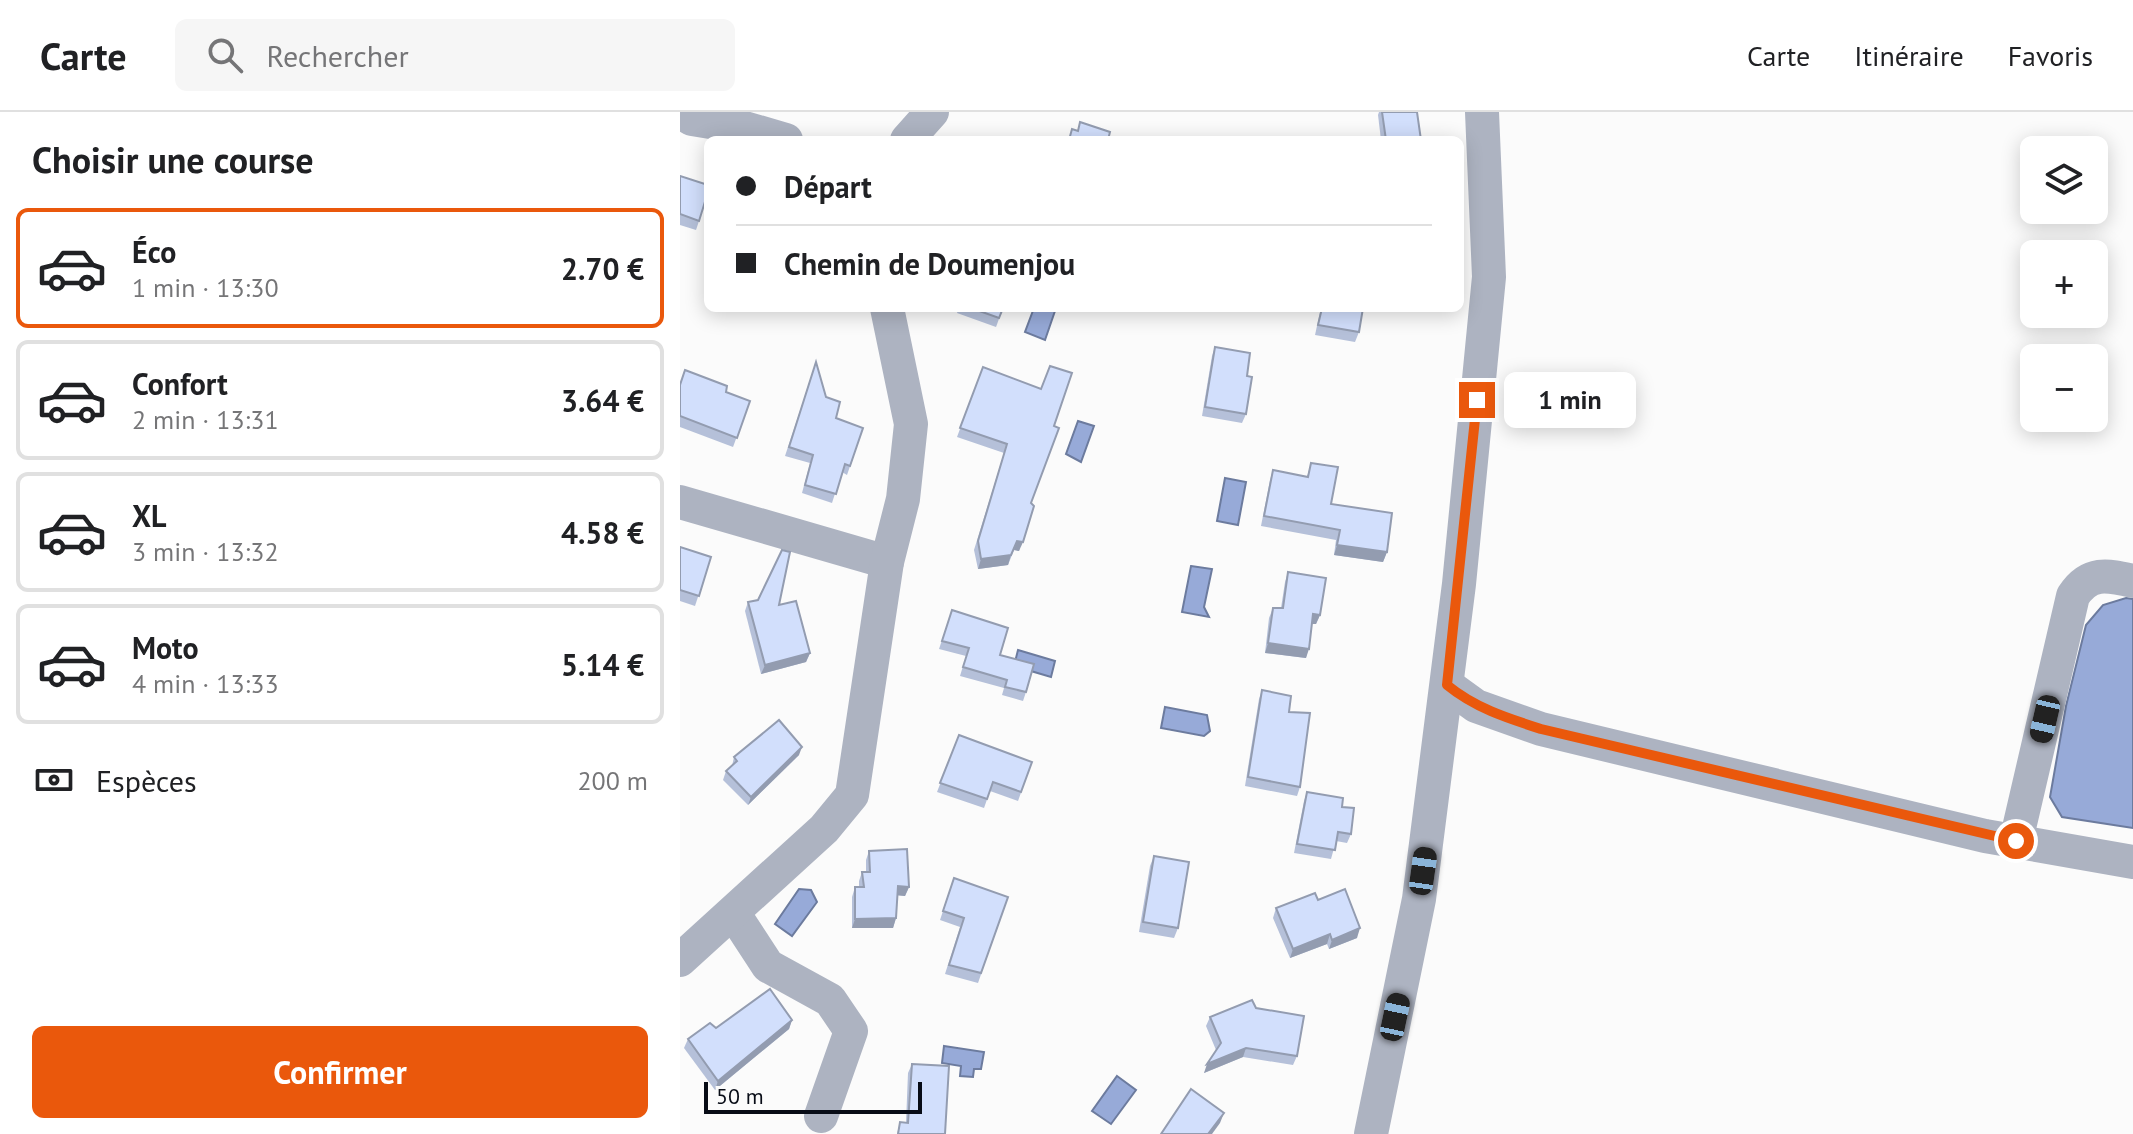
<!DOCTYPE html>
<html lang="fr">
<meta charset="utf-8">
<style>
:root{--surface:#fff;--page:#f6f6f6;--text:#202124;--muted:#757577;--line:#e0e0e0;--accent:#ea580c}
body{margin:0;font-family:"PT Sans",sans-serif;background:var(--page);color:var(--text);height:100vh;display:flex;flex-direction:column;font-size:30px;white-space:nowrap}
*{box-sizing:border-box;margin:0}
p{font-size:26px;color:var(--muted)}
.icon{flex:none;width:44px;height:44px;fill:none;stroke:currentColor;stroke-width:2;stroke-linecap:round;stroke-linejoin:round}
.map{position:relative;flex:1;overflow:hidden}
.sheet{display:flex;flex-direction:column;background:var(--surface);width:680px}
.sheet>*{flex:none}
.guide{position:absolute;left:24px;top:24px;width:760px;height:176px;border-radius:12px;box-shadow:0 4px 20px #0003;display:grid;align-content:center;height:176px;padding:0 32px;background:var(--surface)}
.tools{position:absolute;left:1340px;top:24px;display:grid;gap:16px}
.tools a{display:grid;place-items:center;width:88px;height:88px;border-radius:12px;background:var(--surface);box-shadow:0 4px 20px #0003;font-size:40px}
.scale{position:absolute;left:24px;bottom:20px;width:218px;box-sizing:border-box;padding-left:8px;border:4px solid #080c16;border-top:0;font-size:22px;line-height:28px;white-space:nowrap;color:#080c16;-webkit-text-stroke:6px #fbfbfb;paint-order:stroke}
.end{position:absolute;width:36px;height:36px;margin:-18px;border:10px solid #ea580c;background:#fff;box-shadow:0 0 0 4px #fff}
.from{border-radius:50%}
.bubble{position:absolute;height:56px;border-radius:12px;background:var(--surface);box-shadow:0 4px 20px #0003;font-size:26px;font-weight:800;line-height:56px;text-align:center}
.car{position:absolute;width:24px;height:48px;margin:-24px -12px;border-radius:10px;box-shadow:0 0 6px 2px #0007;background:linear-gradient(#222 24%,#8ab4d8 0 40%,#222 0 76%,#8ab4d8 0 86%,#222 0)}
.guide b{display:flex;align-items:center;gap:28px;height:76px;font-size:30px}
.guide b+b{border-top:2px solid var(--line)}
.guide i{width:20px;height:20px;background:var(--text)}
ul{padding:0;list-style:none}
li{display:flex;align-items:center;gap:24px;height:120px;margin:0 16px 12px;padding:0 16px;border:4px solid var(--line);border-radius:12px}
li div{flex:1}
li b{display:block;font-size:30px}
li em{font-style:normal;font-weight:800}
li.active{border-color:var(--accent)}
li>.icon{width:72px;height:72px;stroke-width:1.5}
h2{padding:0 32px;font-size:36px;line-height:96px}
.pay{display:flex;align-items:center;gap:20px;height:88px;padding:0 32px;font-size:30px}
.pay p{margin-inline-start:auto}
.button{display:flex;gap:16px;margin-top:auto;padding:16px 32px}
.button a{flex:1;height:92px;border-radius:12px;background:var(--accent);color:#fff;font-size:32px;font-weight:800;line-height:92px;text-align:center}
header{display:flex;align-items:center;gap:48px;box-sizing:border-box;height:112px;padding:0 40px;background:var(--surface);border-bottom:2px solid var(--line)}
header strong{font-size:38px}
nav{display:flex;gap:44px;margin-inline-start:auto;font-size:28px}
.search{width:560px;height:72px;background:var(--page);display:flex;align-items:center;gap:20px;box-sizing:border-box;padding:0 28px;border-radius:12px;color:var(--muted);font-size:30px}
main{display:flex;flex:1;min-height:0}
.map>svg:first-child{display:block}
</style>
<header>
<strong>Carte</strong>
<div class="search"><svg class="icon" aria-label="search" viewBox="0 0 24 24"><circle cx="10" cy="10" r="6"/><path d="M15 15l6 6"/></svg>Rechercher</div>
<nav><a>Carte</a><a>Itinéraire</a><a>Favoris</a></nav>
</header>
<main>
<section class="sheet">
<h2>Choisir une course</h2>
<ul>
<li class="active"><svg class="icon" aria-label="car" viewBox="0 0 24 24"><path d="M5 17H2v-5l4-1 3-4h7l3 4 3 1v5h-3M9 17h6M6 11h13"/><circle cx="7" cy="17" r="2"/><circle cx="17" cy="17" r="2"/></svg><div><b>Éco</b><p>1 min · 13:30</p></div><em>2.70 €</em></li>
<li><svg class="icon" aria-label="car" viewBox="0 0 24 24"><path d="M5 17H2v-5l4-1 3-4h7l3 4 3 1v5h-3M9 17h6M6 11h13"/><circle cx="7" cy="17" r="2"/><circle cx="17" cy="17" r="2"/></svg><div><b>Confort</b><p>2 min · 13:31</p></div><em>3.64 €</em></li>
<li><svg class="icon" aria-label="car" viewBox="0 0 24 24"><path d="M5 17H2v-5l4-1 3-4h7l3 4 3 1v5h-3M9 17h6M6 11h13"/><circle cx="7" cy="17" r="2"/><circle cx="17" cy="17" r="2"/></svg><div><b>XL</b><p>3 min · 13:32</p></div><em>4.58 €</em></li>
<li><svg class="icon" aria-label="car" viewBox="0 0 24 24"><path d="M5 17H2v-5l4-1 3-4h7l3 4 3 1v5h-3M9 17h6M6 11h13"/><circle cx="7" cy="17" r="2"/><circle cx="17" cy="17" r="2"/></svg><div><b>Moto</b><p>4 min · 13:33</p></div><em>5.14 €</em></li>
</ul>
<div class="pay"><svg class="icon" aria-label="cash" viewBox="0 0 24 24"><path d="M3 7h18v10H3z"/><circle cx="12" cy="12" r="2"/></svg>Espèces<p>200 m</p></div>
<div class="button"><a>Confirmer</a></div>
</section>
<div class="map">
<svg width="1453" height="1022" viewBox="0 0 1453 1022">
<rect width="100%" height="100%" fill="#fbfbfb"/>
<g fill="#97aad8" stroke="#6c7b9e" stroke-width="2">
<path d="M 354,196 L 376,196 L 365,228 L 345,220 Z"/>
<path d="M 398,309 L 414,314 L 401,350 L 386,342 Z"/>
<path d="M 545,366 L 566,370 L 558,413 L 537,409 Z"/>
<path d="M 511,454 L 532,457 L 524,495 L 529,505 L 502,500 Z"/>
<path d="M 1446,486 L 1453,487 L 1453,716 L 1382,705 L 1370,685 L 1386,594 L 1406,513 L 1423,493 Z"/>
<path d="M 338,538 L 375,549 L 371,565 L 334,554 Z"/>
<path d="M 485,595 L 527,603 L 530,619 L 524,624 L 481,616 Z"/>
<path d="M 119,777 L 131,778 L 137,790 L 112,824 L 95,812 Z"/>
<path d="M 264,934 L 304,940 L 301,957 L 294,957 L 293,965 L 280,964 L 281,954 L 262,951 Z"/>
<path d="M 437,964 L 456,978 L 431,1012 L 412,999 Z"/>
</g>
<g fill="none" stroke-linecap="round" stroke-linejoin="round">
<g stroke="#adb3c1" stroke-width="34">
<path d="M 0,0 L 12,7 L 61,15 L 106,28"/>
<path d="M 227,28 L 252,0"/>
<path d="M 0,390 L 207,450"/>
<path d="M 767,573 L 796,594 L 861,617 L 1305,724 L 1453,750"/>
<path d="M 1336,729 L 1393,484 C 1409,459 1427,463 1453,469"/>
<path d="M 54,802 L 88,854 L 150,888 L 171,919 L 141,1004"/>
<path d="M 0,848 L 144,717 L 172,683 L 207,450 L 223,387 L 231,312 L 207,196"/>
<path d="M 691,1022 L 739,787 L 779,472 L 809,165 L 802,0"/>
</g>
</g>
<g fill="#b5c0d9">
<path d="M 699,0 L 737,0 L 741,28 L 701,28 L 698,3 Z"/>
<path d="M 0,64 L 19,109 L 16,118 L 0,113 Z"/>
<path d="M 279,196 L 323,196 L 316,215 L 277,201 Z"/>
<path d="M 641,196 L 683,196 L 679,220 L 675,230 L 635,223 Z"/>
<path d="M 535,235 L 566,302 L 562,311 L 522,304 L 532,244 Z"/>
<path d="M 136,250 L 146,285 L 156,306 L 183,316 L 167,363 L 162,360 L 152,391 L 122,381 L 130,351 L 105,344 Z"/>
<path d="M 303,255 L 351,391 L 339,439 L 334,438 L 328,453 L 298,457 L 294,438 L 324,341 L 277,325 Z"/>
<path d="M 0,272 L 46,280 L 70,289 L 53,335 L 0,315 Z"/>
<path d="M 631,351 L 651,392 L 707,440 L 703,450 L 654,443 L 656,428 L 581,414 L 590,368 L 593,358 L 627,365 Z"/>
<path d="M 0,435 L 31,445 L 15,494 L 0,489 Z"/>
<path d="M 608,460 L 640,503 L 636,512 L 632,512 L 626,546 L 585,541 L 589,506 L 593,496 L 601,496 L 605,470 Z"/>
<path d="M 68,490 L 99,493 L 130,541 L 126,550 L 81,562 L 65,499 Z"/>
<path d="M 272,498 L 320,543 L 346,580 L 343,589 L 322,583 L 324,576 L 280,564 L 286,544 L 259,537 Z"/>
<path d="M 582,578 L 609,600 L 620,675 L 617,684 L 565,674 L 579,587 Z"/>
<path d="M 279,623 L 352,650 L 338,689 L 310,679 L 304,696 L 257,680 Z"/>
<path d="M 119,643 L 68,693 L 43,668 L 46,659 L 52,654 L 54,645 Z"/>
<path d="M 627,680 L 662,695 L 671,722 L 667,731 L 656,729 L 651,747 L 614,741 L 624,689 Z"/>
<path d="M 189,739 L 229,775 L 225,784 L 217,783 L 216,806 L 213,816 L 172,816 L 172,785 L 175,775 L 179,775 L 179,769 L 182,760 L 186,760 L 186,748 Z"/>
<path d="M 474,744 L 498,816 L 494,826 L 459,820 L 470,754 Z"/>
<path d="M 274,766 L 328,785 L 298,871 L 265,862 L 280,815 L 260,808 Z"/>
<path d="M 638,788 L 677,826 L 649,837 L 647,832 L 610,846 L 593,806 L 596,796 Z"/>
<path d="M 576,896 L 617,944 L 613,953 L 563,945 L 524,961 L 536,938 L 526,914 L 530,905 Z"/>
<path d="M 112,908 L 109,917 L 35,978 L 4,936 L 8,927 L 36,916 Z"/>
<path d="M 232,952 L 265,1022 L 217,1022 L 220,1010 L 226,1010 L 228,961 Z"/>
</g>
<g fill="#939cb0">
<path d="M 337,429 L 343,430 L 339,439 L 334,438 Z"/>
<path d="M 657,433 L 707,440 L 703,450 L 654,443 Z"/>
<path d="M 331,443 L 328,453 L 298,457 L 301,447 Z"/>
<path d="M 633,502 L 640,503 L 636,512 L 630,512 Z"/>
<path d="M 588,531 L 629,537 L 626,546 L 585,541 Z"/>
<path d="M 130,541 L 126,550 L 81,562 L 85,553 Z"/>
<path d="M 122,635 L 119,643 L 68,693 L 71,685 Z"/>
<path d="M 218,774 L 229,775 L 225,784 L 214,783 Z"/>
<path d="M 216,806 L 213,816 L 172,816 L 175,807 Z"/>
<path d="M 680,816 L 677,826 L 649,837 L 652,828 Z"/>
<path d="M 650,822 L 647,832 L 610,846 L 613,837 Z"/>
<path d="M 112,908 L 109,917 L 35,978 L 38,969 Z"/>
<path d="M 566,936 L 563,945 L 524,961 L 527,952 Z"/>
<path d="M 544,1001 L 540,1011 L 532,1022 L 528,1022 Z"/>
</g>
<g fill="#d2dffc" stroke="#939cb0" stroke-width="2">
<path d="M 702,0 L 737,0 L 741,28 L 706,28 Z"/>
<path d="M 400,10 L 430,20 L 428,28 L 389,28 L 392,17 L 398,19 Z"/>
<path d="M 0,64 L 28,73 L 28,80 L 19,109 L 0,102 Z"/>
<path d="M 291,196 L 323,196 L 319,206 Z"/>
<path d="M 642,196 L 683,196 L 679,220 L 638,213 Z"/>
<path d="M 535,235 L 570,241 L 567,264 L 572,265 L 566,302 L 525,295 Z"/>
<path d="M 136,250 L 146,285 L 160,290 L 156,306 L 183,316 L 170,354 L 165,352 L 156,382 L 125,373 L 133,343 L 109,335 Z"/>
<path d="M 370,254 L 392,261 L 374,314 L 379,316 L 351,391 L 354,394 L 343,430 L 337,429 L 331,443 L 301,447 L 298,429 L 327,332 L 280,316 L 303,255 L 361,277 Z"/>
<path d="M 5,258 L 47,274 L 46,280 L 70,289 L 57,326 L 0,304 L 0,273 Z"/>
<path d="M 631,351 L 658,355 L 651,392 L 712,401 L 707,440 L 657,433 L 660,418 L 584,404 L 593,358 L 628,365 Z"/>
<path d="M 0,435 L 31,445 L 19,484 L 0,478 Z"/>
<path d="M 102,438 L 110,440 L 99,493 L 116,489 L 130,541 L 85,553 L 68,490 L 78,488 Z"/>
<path d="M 608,460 L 646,466 L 640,503 L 633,502 L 629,537 L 588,531 L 593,496 L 603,496 Z"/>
<path d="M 272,498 L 328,516 L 320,543 L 354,552 L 346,580 L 325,575 L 327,568 L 283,555 L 289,536 L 262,529 Z"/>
<path d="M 582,578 L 611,584 L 609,600 L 630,601 L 620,675 L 568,665 Z"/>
<path d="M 99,608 L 122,635 L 71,685 L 46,659 L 57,649 L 54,645 Z"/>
<path d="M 279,623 L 352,650 L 341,680 L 313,670 L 307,687 L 260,671 Z"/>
<path d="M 627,680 L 663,686 L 662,695 L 674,696 L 671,722 L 658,720 L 655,738 L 617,732 Z"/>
<path d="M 227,737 L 229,775 L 218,774 L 216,806 L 175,807 L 175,775 L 184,775 L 182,760 L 190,760 L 189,739 Z"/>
<path d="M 474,744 L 509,750 L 498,816 L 463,810 Z"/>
<path d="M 274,766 L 328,785 L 301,861 L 269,853 L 284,806 L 263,799 Z"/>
<path d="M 665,777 L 680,816 L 652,828 L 650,822 L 613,837 L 596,796 L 635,781 L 638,788 Z"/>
<path d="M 90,877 L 112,908 L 38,969 L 8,927 L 30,911 L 36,916 Z"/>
<path d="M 572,888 L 576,896 L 624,904 L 617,944 L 566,936 L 527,952 L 541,931 L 530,905 Z"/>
<path d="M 232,952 L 269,954 L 265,1022 L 218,1022 L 220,1010 L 228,1011 Z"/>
<path d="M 511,977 L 544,1001 L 528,1022 L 481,1022 Z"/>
</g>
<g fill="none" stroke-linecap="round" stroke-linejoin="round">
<path stroke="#ea580c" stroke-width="10" d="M 797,288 L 767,573 C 795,596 827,606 861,617 L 1336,729"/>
</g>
</svg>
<div class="tools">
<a><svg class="icon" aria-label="layers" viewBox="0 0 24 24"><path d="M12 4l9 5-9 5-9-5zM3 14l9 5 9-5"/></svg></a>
<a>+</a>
<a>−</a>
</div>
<div class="scale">50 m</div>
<i class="end from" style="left:1336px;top:729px"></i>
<i class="end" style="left:797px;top:288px"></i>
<div class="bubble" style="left:824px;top:260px;width:132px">1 min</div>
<i class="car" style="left:1365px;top:607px;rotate:193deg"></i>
<i class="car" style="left:743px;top:759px;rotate:8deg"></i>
<i class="car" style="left:715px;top:905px;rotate:12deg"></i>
<div class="guide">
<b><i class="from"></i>Départ</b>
<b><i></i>Chemin de Doumenjou</b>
</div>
</div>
</main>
